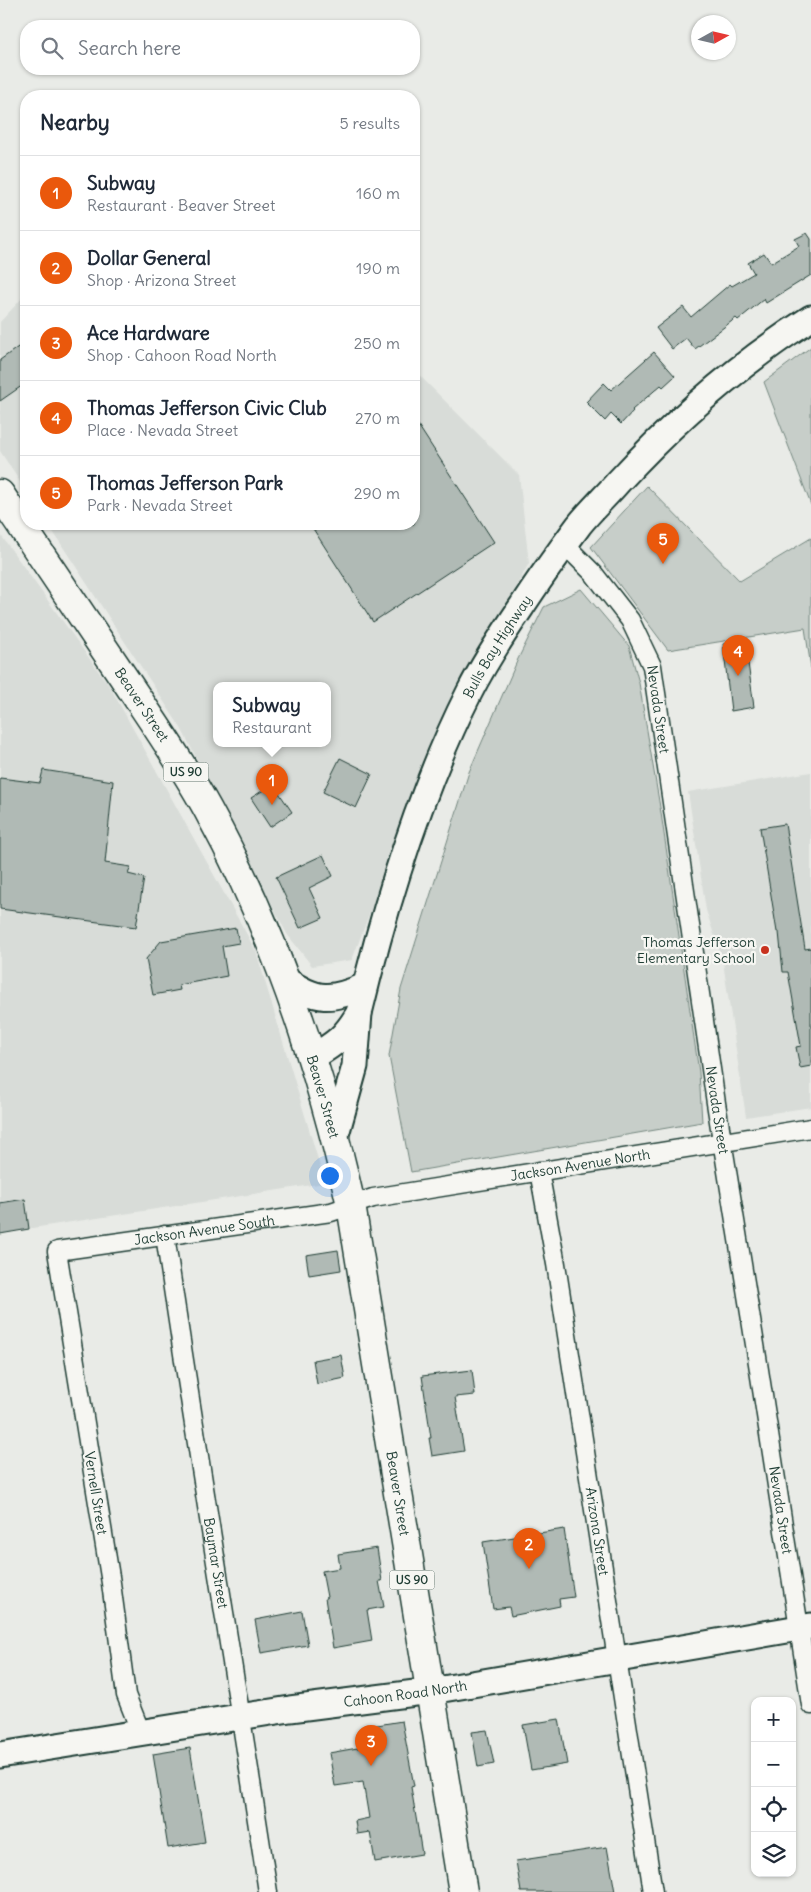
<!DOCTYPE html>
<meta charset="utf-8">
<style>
:root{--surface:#fff;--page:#f6f6f7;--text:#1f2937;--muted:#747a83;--line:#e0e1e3;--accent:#ea580c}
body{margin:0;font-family:Delius,sans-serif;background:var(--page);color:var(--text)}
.controls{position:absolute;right:15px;bottom:15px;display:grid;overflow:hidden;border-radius:10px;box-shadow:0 1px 4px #0004}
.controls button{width:45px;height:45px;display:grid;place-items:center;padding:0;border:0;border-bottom:1px solid var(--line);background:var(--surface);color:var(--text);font:25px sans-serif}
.compass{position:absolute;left:691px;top:15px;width:45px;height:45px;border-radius:50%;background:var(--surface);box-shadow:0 1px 4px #0004;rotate:82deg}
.you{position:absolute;left:329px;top:1175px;width:18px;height:18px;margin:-12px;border:4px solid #fff;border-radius:50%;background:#1a73e8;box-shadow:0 0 0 8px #1a73e833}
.badge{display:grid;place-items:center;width:32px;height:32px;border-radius:50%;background:var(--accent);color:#fff;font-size:16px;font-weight:700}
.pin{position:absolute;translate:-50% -41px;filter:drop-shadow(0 1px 2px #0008)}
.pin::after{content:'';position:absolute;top:26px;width:18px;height:15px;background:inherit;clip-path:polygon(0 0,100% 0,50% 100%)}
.popup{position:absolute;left:213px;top:682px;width:118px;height:65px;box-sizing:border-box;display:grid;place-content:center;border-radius:10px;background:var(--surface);filter:drop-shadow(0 1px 4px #0005);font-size:16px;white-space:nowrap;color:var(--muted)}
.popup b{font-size:19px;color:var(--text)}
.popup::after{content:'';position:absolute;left:50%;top:100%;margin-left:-10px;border:10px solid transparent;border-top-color:var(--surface)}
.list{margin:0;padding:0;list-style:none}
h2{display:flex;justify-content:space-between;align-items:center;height:65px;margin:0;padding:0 20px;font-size:21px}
h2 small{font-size:16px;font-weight:400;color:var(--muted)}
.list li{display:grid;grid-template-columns:32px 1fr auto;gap:15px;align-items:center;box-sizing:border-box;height:75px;padding:0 20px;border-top:1px solid var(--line)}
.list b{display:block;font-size:19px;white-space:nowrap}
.list p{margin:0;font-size:16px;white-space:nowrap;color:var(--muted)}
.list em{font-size:16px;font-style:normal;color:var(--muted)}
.icon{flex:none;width:28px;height:28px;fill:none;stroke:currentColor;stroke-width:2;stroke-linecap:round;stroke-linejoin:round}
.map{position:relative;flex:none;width:811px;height:1892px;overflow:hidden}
.search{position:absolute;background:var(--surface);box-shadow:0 1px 4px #0004;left:20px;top:20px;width:400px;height:55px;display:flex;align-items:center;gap:12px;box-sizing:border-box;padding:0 18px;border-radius:20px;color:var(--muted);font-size:19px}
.panel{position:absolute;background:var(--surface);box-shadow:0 1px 4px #0004;left:20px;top:90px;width:400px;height:440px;border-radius:20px}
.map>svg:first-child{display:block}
.built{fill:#d8dcd8;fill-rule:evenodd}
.green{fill:#c7cec9;stroke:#73867e}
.building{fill:#b0bab5;stroke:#1f3d34}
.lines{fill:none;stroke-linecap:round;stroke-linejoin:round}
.street-casing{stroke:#1f3d34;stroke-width:21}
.secondary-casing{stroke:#1f3d34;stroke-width:29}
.primary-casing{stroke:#1f3d34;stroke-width:31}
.street{stroke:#f6f6f2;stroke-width:18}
.secondary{stroke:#f6f6f2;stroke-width:25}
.primary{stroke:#f6f6f2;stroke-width:28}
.poi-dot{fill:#c8321e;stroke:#f6f6f2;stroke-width:2}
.labels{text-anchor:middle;stroke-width:4.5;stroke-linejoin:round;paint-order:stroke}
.shield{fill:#f6f6f2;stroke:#60746d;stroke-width:1}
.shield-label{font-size:12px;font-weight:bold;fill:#1f3d34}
.street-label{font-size:14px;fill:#1f3d34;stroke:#f6f6f2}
.poi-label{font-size:14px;fill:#1f3d34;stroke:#f6f6f2;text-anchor:end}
</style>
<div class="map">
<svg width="811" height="1892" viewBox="0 0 811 1892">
<rect width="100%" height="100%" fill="#e9ebe7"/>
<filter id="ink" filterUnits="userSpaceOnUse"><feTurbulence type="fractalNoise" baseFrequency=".02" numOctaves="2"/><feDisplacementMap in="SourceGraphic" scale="10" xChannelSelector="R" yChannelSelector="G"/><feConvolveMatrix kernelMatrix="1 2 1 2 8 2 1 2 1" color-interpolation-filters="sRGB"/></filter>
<g filter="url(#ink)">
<path class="built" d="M26,294V491L0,451V322Z
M414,370L519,475L529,563L436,737L352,960L312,966L287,934L181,728L48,524H414ZM217,686H327V744H217Z
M0,534L110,687L256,951L325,1183L0,1233Z
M811,772V1107L746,1117L723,962L706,910L688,792Z"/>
<path class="green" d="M811,347V505L764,382Z
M647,486L740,581L811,538V668L805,628L668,650L591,547Z
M581,589L629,646L639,683L661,813L699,1072L702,1122L411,1172L389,1056L401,989L469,772L518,659L544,607Z"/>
<path class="building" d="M807,233L811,239V275L766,303L764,299L738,320L736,318L695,349L686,338L672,349L656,328L683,307L691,317L730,284L732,286L754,273L748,263L764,253L771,263L799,246L795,239Z
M21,345L26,353V383L0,401V360Z
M654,352L675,376L663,387L661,385L632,410L633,411L621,424L611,414L605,421L586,402L604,383L611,390Z
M414,419L494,542L373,622L310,524H414Z
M745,641L754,707L731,711L723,644Z
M340,758L372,774L356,808L323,792Z
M43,770L113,781L105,863L131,867L128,874L144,878L136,927L0,909V778L40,783Z
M273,784L292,812L270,827L251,798Z
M785,824L805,949L811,948V1066L800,1068L796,1047L801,1046L788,972H783L779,932H777L760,828Z
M323,855L333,876L309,888L323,918L300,928L276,877Z
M236,928L239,943L222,946L227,976L179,985L180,990L153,995L146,959L161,941Z
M25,1199L29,1229L0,1234V1203Z
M338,1250L341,1270L309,1275L306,1255Z
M341,1355L345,1378L317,1384L313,1360Z
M472,1370L475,1395L455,1397L464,1451L432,1456L429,1438H431L422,1376Z
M564,1529L574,1597L559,1599L560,1606L511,1616L509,1607L493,1609L483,1542Z
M377,1548L382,1581H379L384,1607L367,1610L372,1641L333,1648L325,1598L327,1597L322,1571L340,1568L338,1554Z
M302,1611L308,1645L261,1653L255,1620Z
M559,1719L567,1764L531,1770L523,1725Z
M402,1721L414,1786L411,1787L422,1854L375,1862L370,1832L357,1834L355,1821L369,1818L363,1782L335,1786L329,1753L369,1746L365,1727Z
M487,1730L494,1764L478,1767L472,1732Z
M190,1748L205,1842L168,1848L153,1754Z
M607,1847L615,1892H521L516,1861Z"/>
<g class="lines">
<defs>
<g id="street">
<path id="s1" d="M568,541L572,552L594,574L630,620L652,666L716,1103L757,1357L811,1705"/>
<path id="s2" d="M539,1171L556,1264L653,1892"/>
<path id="s3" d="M165,1235C197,1454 235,1673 268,1892"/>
<path id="s4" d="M141,1733L126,1695L111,1583L57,1251L331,1212L373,1198L811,1128"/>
</g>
<g id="secondary">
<path d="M286,980C317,1001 331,1001 365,986"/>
<path id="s5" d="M313,1057C336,1043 345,1037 359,1013C385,905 419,792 469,693C484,663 503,634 522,606C540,578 559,552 579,525C591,510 606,496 619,481C676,419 740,363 811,318"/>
<path d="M335,1138L355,1066L359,1013"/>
<path id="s6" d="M0,1755L290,1709L431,1691L811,1626"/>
</g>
<g id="primary">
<path id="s7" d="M0,494C43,558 86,621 128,684C156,726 184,766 208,810C276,934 320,1067 351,1205L463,1892"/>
</g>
</defs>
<use href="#street" class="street-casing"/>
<use href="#secondary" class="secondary-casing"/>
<use href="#primary" class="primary-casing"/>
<use href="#street" class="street"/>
<use href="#secondary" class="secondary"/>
<use href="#primary" class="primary"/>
</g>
</g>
<circle class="poi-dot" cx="765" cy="950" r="5"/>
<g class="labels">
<g class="shield">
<rect x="163.5" y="762.5" width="45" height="19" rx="4"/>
<rect x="389.5" y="1570.5" width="45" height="19" rx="4"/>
</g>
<g class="shield-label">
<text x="186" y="776">US 90</text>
<text x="412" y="1584">US 90</text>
</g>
<g class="street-label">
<text dy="5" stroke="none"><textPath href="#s5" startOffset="458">Bulls Bay Highway</textPath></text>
<text dy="5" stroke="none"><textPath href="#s7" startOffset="254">Beaver Street</textPath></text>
<text dy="5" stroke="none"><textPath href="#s1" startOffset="196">Nevada Street</textPath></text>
<text dy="5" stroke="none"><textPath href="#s7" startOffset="688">Beaver Street</textPath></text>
<text dy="5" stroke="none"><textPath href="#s1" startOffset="601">Nevada Street</textPath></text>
<text dy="5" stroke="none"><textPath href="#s4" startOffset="1021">Jackson Avenue North</textPath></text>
<text dy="5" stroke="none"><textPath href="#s4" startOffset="639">Jackson Avenue South</textPath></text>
<text transform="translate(96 1493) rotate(81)" y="5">Vernell Street</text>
<text dy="5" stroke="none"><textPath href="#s7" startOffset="1092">Beaver Street</textPath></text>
<text dy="5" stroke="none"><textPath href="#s1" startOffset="1006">Nevada Street</textPath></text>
<text dy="5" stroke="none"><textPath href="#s2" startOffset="365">Arizona Street</textPath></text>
<text dy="5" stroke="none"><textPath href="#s3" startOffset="332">Baymar Street</textPath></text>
<text dy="5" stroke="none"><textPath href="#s6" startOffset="410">Cahoon Road North</textPath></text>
</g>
<g class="poi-label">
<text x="755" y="947">Thomas Jefferson<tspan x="755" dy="16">Elementary School</tspan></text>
</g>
</g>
</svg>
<div class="controls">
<button>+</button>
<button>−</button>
<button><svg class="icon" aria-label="locate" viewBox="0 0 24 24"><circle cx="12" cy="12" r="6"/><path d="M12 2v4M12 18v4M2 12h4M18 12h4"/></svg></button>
<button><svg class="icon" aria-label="layers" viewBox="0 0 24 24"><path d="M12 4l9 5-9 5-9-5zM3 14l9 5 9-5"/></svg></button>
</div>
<svg class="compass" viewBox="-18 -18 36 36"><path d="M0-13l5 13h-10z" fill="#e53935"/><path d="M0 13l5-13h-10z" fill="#747a83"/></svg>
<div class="you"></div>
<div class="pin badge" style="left:272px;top:805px">1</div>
<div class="popup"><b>Subway</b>Restaurant</div>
<div class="pin badge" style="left:529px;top:1569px">2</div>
<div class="pin badge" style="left:371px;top:1766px">3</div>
<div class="pin badge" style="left:738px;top:676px">4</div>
<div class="pin badge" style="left:663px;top:564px">5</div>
<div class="search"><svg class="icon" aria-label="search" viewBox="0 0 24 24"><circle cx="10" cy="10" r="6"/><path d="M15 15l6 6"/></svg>Search here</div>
<section class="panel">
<h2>Nearby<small>5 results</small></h2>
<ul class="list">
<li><span class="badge">1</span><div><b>Subway</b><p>Restaurant · Beaver Street</p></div><em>160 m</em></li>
<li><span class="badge">2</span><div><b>Dollar General</b><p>Shop · Arizona Street</p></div><em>190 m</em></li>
<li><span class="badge">3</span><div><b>Ace Hardware</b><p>Shop · Cahoon Road North</p></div><em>250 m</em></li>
<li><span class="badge">4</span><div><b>Thomas Jefferson Civic Club</b><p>Place · Nevada Street</p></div><em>270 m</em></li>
<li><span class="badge">5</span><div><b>Thomas Jefferson Park</b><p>Park · Nevada Street</p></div><em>290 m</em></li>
</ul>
</section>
</div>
